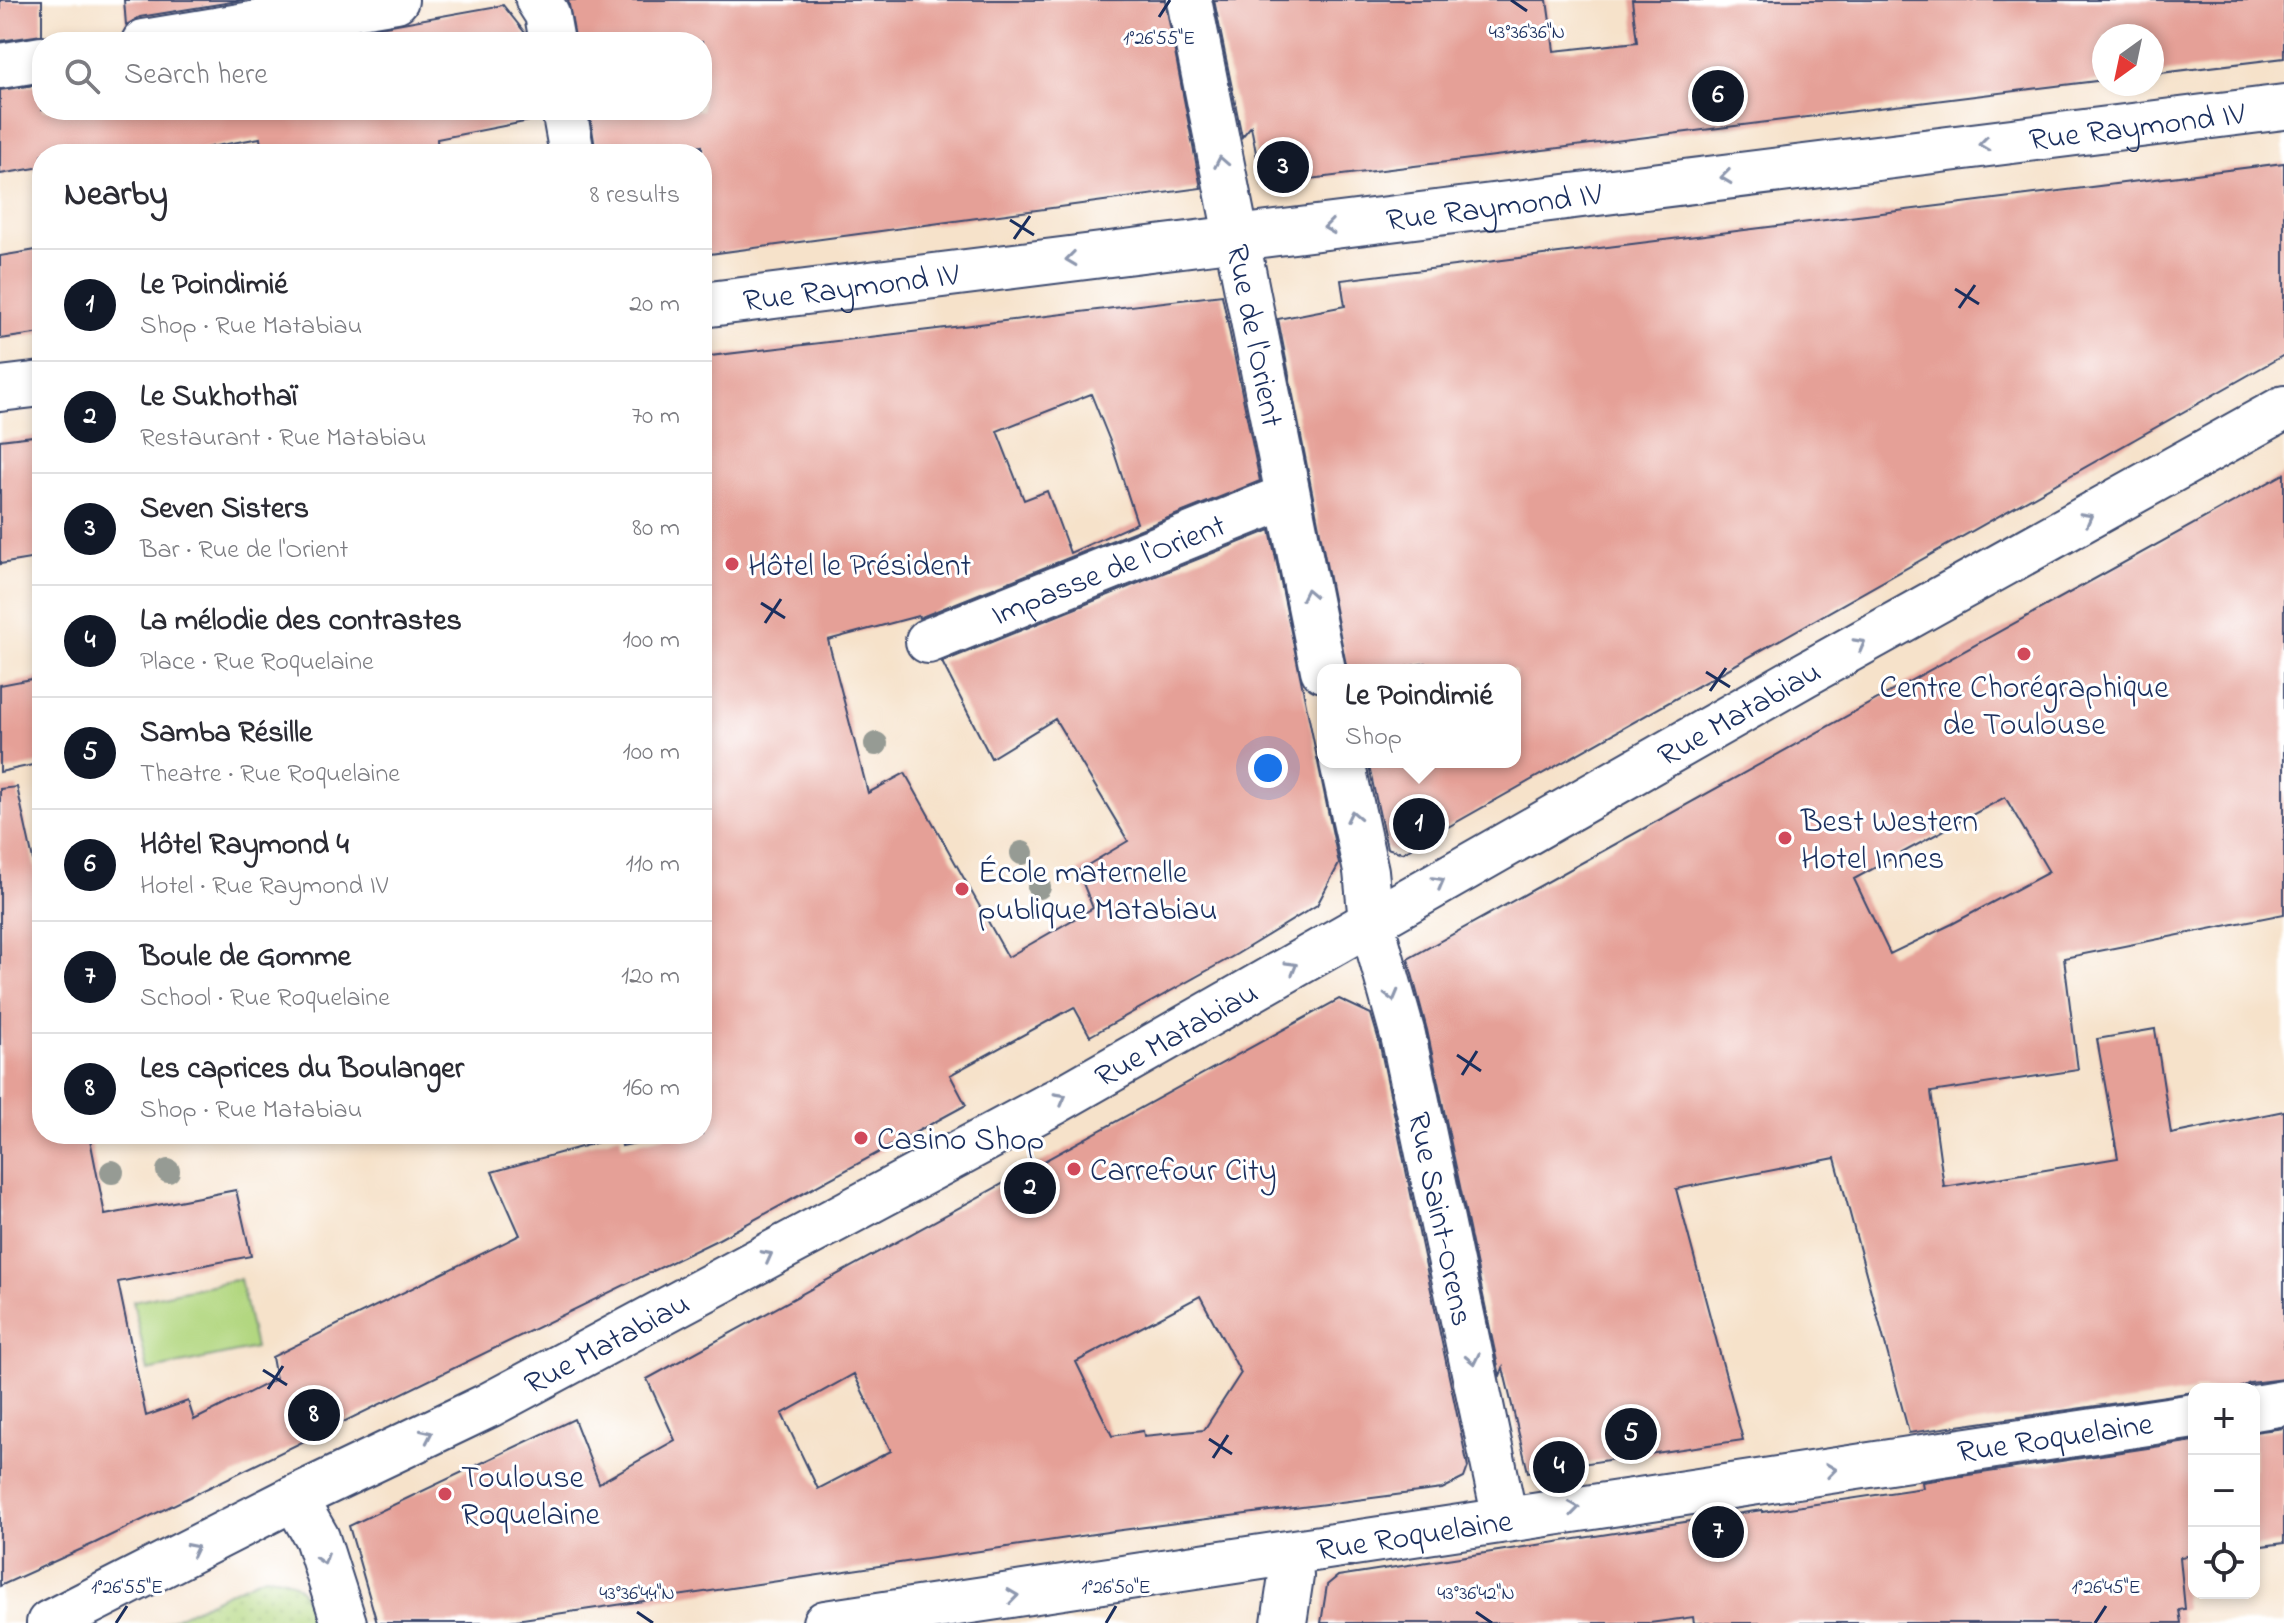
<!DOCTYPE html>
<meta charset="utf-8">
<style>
:root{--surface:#fff;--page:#f2f2f3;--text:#2b2b33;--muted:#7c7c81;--line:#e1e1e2;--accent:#111827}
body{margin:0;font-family:"Indie Flower",sans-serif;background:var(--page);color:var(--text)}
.controls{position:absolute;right:24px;bottom:24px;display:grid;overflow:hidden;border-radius:16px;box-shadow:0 4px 12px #0003}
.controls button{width:72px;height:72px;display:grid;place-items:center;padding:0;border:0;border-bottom:2px solid var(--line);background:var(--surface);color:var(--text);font:40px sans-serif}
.compass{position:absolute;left:2092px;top:24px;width:72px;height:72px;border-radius:50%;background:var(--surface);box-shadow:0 4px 12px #0003;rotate:213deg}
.you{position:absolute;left:1268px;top:768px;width:28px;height:28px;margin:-20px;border:6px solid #fff;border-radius:50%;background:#1a73e8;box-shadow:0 0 0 12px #1a73e833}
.badge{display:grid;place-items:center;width:52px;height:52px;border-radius:50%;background:var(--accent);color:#fff;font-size:26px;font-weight:700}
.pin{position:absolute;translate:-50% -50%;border:4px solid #fff;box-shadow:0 2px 8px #0006}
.popup{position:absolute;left:1317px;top:664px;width:204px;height:104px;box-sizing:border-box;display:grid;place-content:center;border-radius:16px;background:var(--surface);filter:drop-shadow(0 2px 6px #0005);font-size:26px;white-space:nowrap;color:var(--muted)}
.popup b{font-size:30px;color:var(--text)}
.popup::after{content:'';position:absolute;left:50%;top:100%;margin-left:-16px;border:16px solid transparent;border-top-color:var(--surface)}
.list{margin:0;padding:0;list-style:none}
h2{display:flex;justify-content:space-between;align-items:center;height:104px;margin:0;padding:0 32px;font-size:34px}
h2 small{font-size:26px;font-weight:400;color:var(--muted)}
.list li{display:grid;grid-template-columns:52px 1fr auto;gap:24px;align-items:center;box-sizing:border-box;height:112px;padding:0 32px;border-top:2px solid var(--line)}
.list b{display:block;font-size:30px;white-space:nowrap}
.list p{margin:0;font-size:26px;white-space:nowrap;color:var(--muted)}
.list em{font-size:26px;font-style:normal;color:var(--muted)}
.icon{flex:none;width:44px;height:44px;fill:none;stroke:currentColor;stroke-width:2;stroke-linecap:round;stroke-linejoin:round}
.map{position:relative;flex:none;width:2284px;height:1623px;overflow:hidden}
.search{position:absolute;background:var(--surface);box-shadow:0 4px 12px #0003;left:32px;top:32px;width:680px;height:88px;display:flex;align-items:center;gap:20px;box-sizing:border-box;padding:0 28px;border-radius:32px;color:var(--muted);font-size:30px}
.panel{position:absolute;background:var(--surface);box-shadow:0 4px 12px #0003;left:32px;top:144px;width:680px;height:1000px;border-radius:32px}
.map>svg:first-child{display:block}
.park{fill:url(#park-dots);stroke:#66836f;stroke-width:2}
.garden{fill:#b2d780;stroke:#66836f;stroke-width:2}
.building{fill:#e5a097;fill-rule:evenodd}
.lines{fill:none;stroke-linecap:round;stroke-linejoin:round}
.minor-casing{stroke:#3c4a6e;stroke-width:48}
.major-casing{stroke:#3c4a6e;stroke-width:48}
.minor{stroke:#fff;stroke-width:44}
.major{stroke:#fff;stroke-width:44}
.tree{fill:#969b94}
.oneway{stroke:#8d97ae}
.ticks{fill:none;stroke:#1b2f5e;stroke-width:3}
.poi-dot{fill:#d1495b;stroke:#fff;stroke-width:3}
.labels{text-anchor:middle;stroke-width:6;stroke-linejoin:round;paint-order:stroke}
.street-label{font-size:32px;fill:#1b2f5e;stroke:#fff}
.poi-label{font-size:32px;fill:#1b2f5e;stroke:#fff;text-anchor:start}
.ticks-label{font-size:20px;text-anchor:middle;fill:#1b2f5e;stroke:#fff;stroke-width:6;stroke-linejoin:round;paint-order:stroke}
</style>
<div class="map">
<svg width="2284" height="1623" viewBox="0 0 2284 1623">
<defs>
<pattern id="park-dots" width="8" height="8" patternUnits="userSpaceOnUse" patternTransform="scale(2)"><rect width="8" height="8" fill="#b2d780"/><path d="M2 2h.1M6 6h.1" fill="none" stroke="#98b971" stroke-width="1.8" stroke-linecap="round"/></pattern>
</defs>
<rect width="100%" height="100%" fill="#fff"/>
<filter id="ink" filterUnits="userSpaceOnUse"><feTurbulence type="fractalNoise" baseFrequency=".0125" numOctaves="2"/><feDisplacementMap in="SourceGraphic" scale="16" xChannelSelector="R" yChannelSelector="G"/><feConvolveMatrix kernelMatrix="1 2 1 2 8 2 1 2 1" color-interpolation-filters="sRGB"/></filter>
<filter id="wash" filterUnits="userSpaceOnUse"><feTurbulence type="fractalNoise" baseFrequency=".006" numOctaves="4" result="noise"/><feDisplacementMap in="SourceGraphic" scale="32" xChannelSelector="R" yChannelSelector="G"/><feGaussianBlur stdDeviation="1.8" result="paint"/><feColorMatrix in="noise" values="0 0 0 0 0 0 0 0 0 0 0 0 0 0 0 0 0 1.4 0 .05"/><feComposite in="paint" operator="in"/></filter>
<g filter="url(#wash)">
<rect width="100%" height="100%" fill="#f6e2ca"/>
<path class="park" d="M264,1576C301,1577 303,1591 313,1623H164Z"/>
<path class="garden" d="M240,1279L255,1348L148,1371L133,1301Z"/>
<g id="blocks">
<path class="building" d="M0,0H42V35L0,41Z
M124,0H244L140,17L126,25Z
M568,0H1165L1201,188L702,255V146L652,154H596L589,110H702V42H576Z
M1214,0H1547L1554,51L1637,42L1632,0H2284V58L2152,74V36H2104V80L1262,185L1251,126L1242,137Z
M503,5L525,33L527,42H296Z
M42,84V110H540V119L437,139L438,154H262L260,138L205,148L187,154H42V167L0,174V90Z
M2284,163V355L1402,853L1387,848L1368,762H1515V670H1430L1426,663L1391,670H1347L1278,319L1345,306L1341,280Z
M42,249V333L0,339V256Z
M1222,295L1260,481L919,618L918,616L828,640L868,793L905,773L1008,957L1093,908L1078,871L1128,841L1055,719L991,758L942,662L1270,530L1339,864L1317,905L1237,954L1090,1036L1074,1007L950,1075L966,1105L719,1239L95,1543L0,1586V789L17,787L42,901V1134H89L105,1215L236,1190L251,1256L118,1282L146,1416L188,1401L194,1420L276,1379L272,1357L520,1235L492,1172L620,1136L622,1146L677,1134H702V357ZM1091,394L1112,446L1137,523L1070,553L1047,491L1024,500L997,431Z
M42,435V557L0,564V440Z
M2284,474V914L2064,958L2078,1070L1931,1092L1944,1187L2118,1158L2097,1039L2155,1029L2171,1134L2284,1111V1379L2250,1383L2238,1389H2194V1392L1909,1433L1835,1158L1676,1189L1743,1440L1528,1472L1503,1368L1500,1376L1427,1030L1408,959ZM2005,797L2049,872L1952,924L1890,954L1854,879Z
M42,677V763L0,772V685Z
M1339,999L1371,1014L1379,1041L1468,1467L1464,1478L1442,1489L1114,1531L496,1623H377L349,1526L574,1419L599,1483L675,1440L647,1379ZM1200,1296L1241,1373L1204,1430L1144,1436L1143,1431L1112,1436L1076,1362ZM854,1374L891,1451L818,1489L782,1414Z
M2284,1428V1543L2254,1547V1432Z
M2194,1441V1555L2180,1557L2185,1609L2179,1610L2181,1623H1694L1693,1617L1650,1623H1321L1327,1585L1338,1576L1762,1510V1512L1923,1488L1922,1482Z"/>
</g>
</g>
<g filter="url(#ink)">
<use href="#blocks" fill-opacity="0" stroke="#3c4a6e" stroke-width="2"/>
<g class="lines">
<defs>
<g id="minor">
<path d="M538,0L547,14L552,42"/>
<path id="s1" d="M1189,0L1323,670"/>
<path d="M144,42L396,0"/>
<path d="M0,66L42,59"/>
<path d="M564,110L572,154"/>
<path id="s2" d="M702,305L2284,107"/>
<path d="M0,389L42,384"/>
<path id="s3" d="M928,641L1271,503L1288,498"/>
<path id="s4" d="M1342,762L1366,871L1371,921L1403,1035L1505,1519"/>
<path d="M2254,1408L2284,1403"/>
<path d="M294,1498L317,1538L344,1623"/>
<path id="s5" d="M825,1623C1282,1556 1737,1483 2194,1416"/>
<path d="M1284,1623L1291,1576L1289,1555"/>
</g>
<g id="major">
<path id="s6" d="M49,1623L294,1498L489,1405L1055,1102L1804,675L2284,408"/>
</g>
</defs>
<use href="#minor" class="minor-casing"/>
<use href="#major" class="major-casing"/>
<use href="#minor" class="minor"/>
<use href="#major" class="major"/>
</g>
<g class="tree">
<circle cx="876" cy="744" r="12"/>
<circle cx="1022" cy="853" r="12"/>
<circle cx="1039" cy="887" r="12"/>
<circle cx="168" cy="1171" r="12"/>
<circle cx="112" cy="1172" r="12"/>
</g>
<defs><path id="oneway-chevron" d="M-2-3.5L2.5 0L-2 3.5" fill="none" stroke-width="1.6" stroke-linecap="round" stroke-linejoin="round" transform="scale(2)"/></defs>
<g class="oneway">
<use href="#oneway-chevron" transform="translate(1984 144) rotate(173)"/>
<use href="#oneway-chevron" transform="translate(1221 162) rotate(-101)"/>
<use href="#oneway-chevron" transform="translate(1726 177) rotate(173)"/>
<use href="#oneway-chevron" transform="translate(1329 227) rotate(173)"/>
<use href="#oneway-chevron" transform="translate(1071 259) rotate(173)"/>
<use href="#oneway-chevron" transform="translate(2087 518) rotate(-29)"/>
<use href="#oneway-chevron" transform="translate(1308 594) rotate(-102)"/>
<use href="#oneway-chevron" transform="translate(1860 644) rotate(-29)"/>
<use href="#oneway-chevron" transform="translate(1353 816) rotate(-102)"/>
<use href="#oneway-chevron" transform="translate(1439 882) rotate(-29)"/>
<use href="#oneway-chevron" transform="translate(1292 967) rotate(-30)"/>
<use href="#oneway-chevron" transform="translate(1392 996) rotate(75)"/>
<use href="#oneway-chevron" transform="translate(1061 1098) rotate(-29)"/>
<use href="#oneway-chevron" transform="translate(767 1256) rotate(-28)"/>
<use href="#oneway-chevron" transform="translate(1473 1359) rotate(78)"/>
<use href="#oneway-chevron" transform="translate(427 1435) rotate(-25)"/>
<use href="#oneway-chevron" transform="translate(1831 1470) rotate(-8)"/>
<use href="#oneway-chevron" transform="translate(1574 1508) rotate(-8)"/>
<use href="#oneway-chevron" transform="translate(193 1549) rotate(-27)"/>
<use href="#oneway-chevron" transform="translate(323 1559) rotate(72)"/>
<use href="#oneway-chevron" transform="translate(1013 1596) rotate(-8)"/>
</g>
</g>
<path class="ticks" d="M1511,0L1527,11M1159,17L1170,0M1010,220L1034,235M1014,239L1030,216M1955,289L1979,304M1959,308L1975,285M761,603L785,618M765,623L781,599M1706,672L1730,687M1710,691L1726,668M1457,1055L1481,1071M1462,1075L1477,1051M263,1370L287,1385M268,1389L283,1366M1209,1439L1232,1454M1213,1458L1228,1435M637,1612L653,1623M1476,1612L1492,1623M116,1623L127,1606M1106,1623L1116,1606M2095,1623L2106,1606"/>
<g class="poi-dot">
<circle cx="732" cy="564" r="8"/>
<circle cx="2024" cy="654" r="8"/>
<circle cx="1785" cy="838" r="8"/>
<circle cx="962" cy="889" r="8"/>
<circle cx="861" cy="1138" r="8"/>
<circle cx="1074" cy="1169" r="8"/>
<circle cx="445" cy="1494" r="8"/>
</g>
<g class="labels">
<g class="street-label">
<text dy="11" stroke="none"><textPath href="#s2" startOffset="1446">Rue Raymond IV</textPath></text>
<text dy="11" stroke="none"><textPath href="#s2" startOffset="798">Rue Raymond IV</textPath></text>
<text dy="11" stroke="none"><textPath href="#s2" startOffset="150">Rue Raymond IV</textPath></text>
<text dy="11" stroke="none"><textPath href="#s1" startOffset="342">Rue de l'Orient</textPath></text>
<text dy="11" stroke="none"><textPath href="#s3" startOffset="194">Impasse de l'Orient</textPath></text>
<text dy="11" stroke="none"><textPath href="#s6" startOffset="1920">Rue Matabiau</textPath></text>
<text dy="11" stroke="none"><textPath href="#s6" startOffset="1272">Rue Matabiau</textPath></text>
<text dy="11" stroke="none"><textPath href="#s4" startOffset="468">Rue Saint-Orens</textPath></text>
<text dy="11" stroke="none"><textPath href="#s6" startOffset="624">Rue Matabiau</textPath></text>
<text dy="11" stroke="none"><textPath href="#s5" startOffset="1244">Rue Roquelaine</textPath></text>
<text dy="11" stroke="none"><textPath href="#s5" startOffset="596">Rue Roquelaine</textPath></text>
</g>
<g class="poi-label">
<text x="748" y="575">Hôtel le Président</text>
<text x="2024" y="697" text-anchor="middle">Centre Chorégraphique<tspan x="2024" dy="37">de Toulouse</tspan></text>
<text x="1801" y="831">Best Western<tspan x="1801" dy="37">Hotel Innes</tspan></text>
<text x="978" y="882">École maternelle<tspan x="978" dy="37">publique Matabiau</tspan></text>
<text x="877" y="1149">Casino Shop</text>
<text x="1090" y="1180">Carrefour City</text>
<text x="461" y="1487">Toulouse<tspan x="461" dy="37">Roquelaine</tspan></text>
</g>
</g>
<g class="ticks-label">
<text x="1527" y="38">43°36'36"N</text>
<text x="1159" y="44">1°26'55"E</text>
<text x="127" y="1593">1°26'55"E</text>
<text x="1116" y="1593">1°26'50"E</text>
<text x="2106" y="1593">1°26'45"E</text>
<text x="637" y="1599">43°36'44"N</text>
<text x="1476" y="1599">43°36'42"N</text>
</g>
</svg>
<div class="controls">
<button>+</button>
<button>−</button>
<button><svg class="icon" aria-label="locate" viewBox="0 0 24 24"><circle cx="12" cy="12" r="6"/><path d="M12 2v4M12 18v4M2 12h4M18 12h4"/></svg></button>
</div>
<svg class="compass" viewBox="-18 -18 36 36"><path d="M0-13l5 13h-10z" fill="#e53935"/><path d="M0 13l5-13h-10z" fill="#7c7c81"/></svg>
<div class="you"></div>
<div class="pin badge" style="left:1419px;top:824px">1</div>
<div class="popup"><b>Le Poindimié</b>Shop</div>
<div class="pin badge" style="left:1030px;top:1188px">2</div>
<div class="pin badge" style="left:1283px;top:167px">3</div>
<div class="pin badge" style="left:1559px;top:1467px">4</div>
<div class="pin badge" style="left:1631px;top:1434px">5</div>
<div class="pin badge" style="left:1718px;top:96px">6</div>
<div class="pin badge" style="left:1718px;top:1532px">7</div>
<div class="pin badge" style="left:314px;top:1415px">8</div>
<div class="search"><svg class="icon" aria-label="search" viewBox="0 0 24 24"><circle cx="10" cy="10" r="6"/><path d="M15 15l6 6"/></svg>Search here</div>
<section class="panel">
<h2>Nearby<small>8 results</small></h2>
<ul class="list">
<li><span class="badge">1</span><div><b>Le Poindimié</b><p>Shop · Rue Matabiau</p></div><em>20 m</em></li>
<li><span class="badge">2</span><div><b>Le Sukhothaï</b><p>Restaurant · Rue Matabiau</p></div><em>70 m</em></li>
<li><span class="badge">3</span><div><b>Seven Sisters</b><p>Bar · Rue de l'Orient</p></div><em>80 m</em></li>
<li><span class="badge">4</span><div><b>La mélodie des contrastes</b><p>Place · Rue Roquelaine</p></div><em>100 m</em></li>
<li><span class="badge">5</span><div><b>Samba Résille</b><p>Theatre · Rue Roquelaine</p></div><em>100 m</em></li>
<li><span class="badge">6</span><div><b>Hôtel Raymond 4</b><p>Hotel · Rue Raymond IV</p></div><em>110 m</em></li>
<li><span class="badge">7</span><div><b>Boule de Gomme</b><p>School · Rue Roquelaine</p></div><em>120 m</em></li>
<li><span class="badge">8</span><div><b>Les caprices du Boulanger</b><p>Shop · Rue Matabiau</p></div><em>160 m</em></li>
</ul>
</section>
</div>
